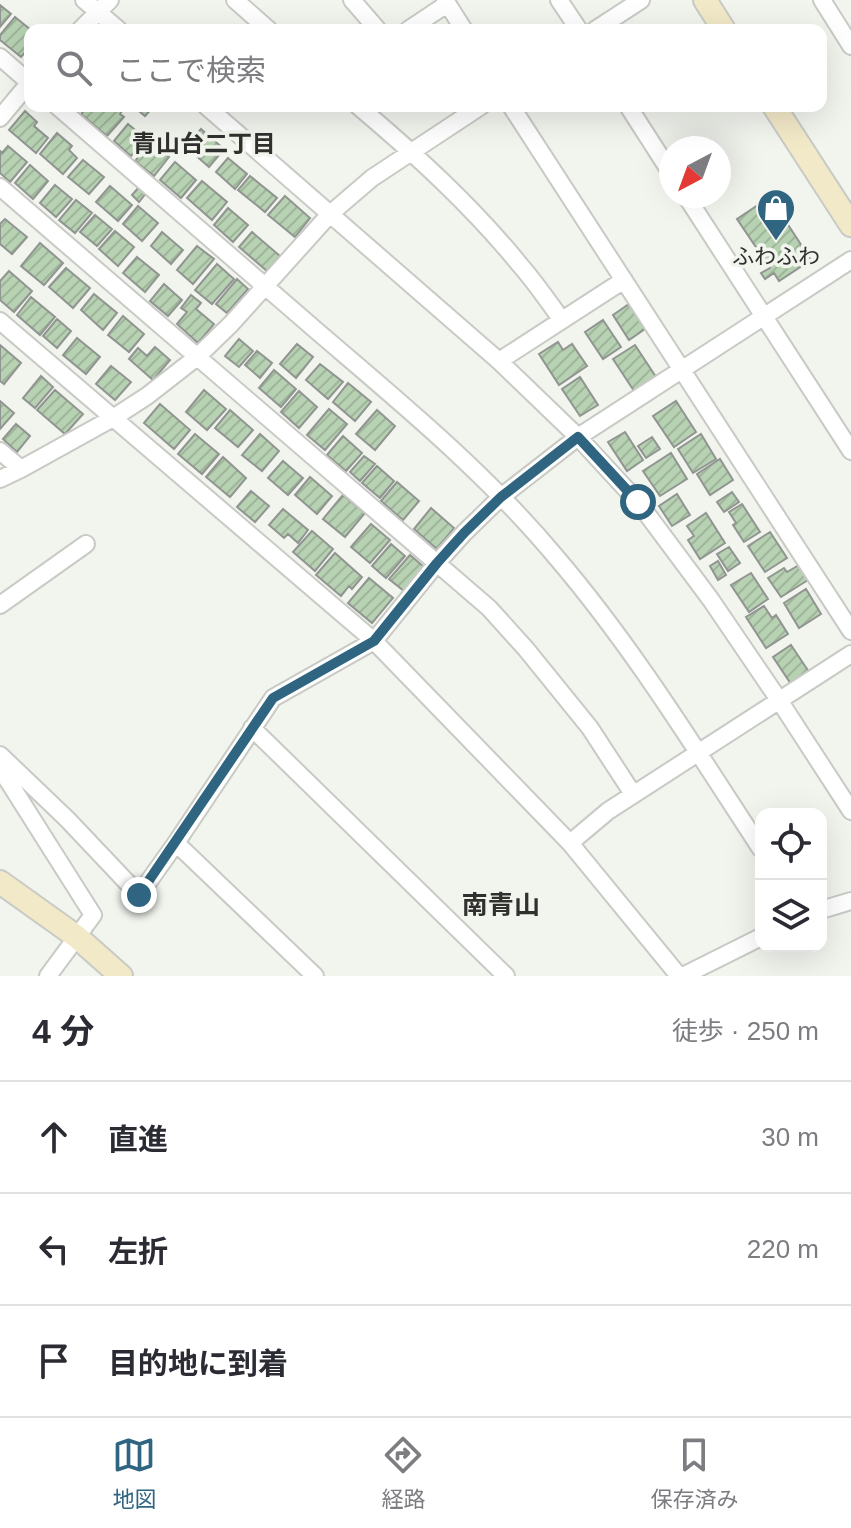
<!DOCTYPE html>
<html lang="ja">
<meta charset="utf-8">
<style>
:root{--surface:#fff;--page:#f7f7f7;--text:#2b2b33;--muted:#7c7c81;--line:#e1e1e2;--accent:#2f6580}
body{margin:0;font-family:Arial,"Noto Sans JP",sans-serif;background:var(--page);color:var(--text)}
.controls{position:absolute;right:24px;bottom:24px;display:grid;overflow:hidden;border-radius:16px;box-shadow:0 8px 32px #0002}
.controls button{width:72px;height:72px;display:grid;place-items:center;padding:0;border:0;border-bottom:2px solid var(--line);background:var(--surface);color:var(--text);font:40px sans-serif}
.compass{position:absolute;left:659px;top:136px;width:72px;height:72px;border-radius:50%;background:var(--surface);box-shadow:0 8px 32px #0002;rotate:221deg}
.stop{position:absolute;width:24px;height:24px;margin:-18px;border:6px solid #2f6580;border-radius:50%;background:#fff}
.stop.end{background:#2f6580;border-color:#fff;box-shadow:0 2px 8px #0008}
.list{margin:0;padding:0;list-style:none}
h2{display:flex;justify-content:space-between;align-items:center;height:104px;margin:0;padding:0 32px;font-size:34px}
h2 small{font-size:26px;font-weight:400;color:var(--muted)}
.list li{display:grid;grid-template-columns:52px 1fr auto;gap:24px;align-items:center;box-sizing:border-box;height:112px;padding:0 32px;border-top:2px solid var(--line)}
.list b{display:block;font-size:30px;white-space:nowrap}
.list em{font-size:26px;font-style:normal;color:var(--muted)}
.icon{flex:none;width:44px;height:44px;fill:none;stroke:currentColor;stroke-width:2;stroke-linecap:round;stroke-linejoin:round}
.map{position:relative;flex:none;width:851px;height:976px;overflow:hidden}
.search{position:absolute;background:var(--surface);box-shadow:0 8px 32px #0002;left:24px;right:24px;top:24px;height:88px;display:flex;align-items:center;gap:20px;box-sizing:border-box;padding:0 28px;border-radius:16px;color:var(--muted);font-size:30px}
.sheet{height:440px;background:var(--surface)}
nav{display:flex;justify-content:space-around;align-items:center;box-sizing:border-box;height:112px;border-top:2px solid var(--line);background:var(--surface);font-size:22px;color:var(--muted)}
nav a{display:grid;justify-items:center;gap:4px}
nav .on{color:var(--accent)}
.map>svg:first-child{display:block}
.building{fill:url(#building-hatch);stroke:#919591;stroke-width:2}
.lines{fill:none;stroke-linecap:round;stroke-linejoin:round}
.street-casing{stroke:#c8cac5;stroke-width:20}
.secondary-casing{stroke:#c8cac5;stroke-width:26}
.street{stroke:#fff;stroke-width:16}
.secondary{stroke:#f2e9c8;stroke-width:22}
.route{stroke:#2f6580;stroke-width:10}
.labels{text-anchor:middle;stroke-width:7;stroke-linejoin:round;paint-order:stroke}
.poi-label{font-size:22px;fill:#30302e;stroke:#f2f4ee}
.neighbourhood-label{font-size:24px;font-weight:bold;fill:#30302e;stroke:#f2f4ee}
.quarter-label{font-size:26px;font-weight:bold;fill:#30302e;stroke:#f2f4ee}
</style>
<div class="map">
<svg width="851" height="976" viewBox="0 0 851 976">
<defs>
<pattern id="building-hatch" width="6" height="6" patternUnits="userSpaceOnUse" patternTransform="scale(2)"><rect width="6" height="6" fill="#b7d2b2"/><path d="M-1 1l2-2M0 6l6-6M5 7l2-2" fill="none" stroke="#9eb599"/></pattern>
</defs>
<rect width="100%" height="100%" fill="#f2f4ee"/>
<path class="building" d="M0,5L11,14L0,27Z
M15,17L31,30H30V47L21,57L0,40V35Z
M88,106H116L122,111L120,114L124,117L107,136L81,114Z
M133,106H154L145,116Z
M25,111L37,122L34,126L48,138L36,153L9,130Z
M128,124L146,139L131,156L114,141Z
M201,129L224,149L209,167L186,147Z
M57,133L72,146L69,150L77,158L63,174L40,154Z
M151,142L169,157L154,176L135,161Z
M8,146L27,162L10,182L0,173V151L2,153Z
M228,158L247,174L235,189L216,172Z
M83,160L104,177L89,194L68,177Z
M175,162L196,180L181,198L160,180Z
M30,165L48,181L33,199L15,183Z
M250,176L277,198L265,212L238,190Z
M202,181L227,202L212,220L187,198Z
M55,185L72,199L56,217L40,203Z
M110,186L132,205L118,221L96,202Z
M140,186L147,192L139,202L132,195Z
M285,196L310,218L295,237L268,215Z
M770,197L811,260L779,281L774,273L765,279L761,273L770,268L737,219Z
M76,200L92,213L75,233L59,220Z
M138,206L158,223L142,241L123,224Z
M228,208L248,225L233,242L214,225Z
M95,215L112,229L97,246L80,232Z
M5,219L27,237L12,254L0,244V224Z
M115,231L134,247L118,266L99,249Z
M162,232L183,250L171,264L151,246Z
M252,232L280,256L267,271L239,247Z
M40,243L63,263L44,285L21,266Z
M197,246L214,259L193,284L177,270Z
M137,257L159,275L145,292L123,273Z
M217,264L234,279L212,304L195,290Z
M66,268L90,288L73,308L49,287Z
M9,271L32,291L14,312L0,300V281Z
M237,279L248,289L227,313L216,304Z
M164,284L182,300L168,316L150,301Z
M94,294L117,313L103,330L81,310Z
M191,295L201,303L196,309L214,324L198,343L177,324L187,312L181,308Z
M31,297L55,317L40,335L17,315Z
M629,304L645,329L629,340L613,315Z
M123,316L144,334L129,352L108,335Z
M57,319L71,331L57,348L43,336Z
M603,320L621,347L603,359L585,332Z
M77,338L100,357L86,374L63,355Z
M239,339L253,351L239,367L225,356Z
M558,342L563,350L572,344L587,366L559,385L539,354Z
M297,344L313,357L296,378L280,364Z
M0,345L21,363L4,384L0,381Z
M635,345L656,377L634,391L613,359Z
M155,347L170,360L153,380L129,359L138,348L147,356Z
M257,351L272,363L260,378L245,365Z
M320,364L343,382L328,399L306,380Z
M111,366L131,382L115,400L96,384Z
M274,370L296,389L281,407L259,388Z
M41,376L53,387L35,408L23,398Z
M580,377L598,405L580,416L562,389Z
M348,383L371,402L355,421L333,402Z
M55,390L83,414L65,434L37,410Z
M204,390L226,409L207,430L186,412Z
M299,391L317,407L299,428L281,412Z
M0,401L14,413L0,429Z
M676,401L696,432L674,447L653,416Z
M160,404L190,430L174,449L144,423Z
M329,409L347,424L325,450L307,435Z
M230,410L253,430L238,447L215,428Z
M377,410L395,426L375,450L356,434Z
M16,424L30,436L17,452L3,439Z
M625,432L643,460L627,471L608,442Z
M195,434L219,454L202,474L178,454Z
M260,434L279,451L262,471L242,455Z
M701,434L716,459L693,473L678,449Z
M343,436L362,453L346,471L327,455Z
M652,437L660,449L646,458L638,446Z
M671,453L687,479L660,496L643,471Z
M364,456L375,464L360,481L350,472Z
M223,457L246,478L230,497L206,477Z
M720,459L733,480L710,495L697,474Z
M283,461L303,478L288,495L268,478Z
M377,466L394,481L380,498L362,483Z
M310,477L332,496L317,514L295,495Z
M397,482L419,501L403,520L381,501Z
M251,491L269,506L255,522L237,507Z
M732,492L739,502L724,512L717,502Z
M677,494L690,515L672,526L659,506Z
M343,495L365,513L345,537L323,519Z
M742,504L760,532L744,542L733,525L736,523L729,512Z
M431,508L454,528L437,549L414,529Z
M283,509L308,530L298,543L288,534L284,538L269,525Z
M706,513L725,543L700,559L688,540L694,536L687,526Z
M371,524L390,540L370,563L351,547Z
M312,531L333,549L315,571L293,552Z
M770,532L787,558L765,572L748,546Z
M391,544L405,556L386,578L372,566Z
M729,547L740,563L728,571L717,554Z
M335,553L362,577L352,589L349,586L341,596L316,575Z
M410,555L424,567L404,591L389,579Z
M718,561L726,575L718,580L710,566Z
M799,565L808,580L781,597L768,578L784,568L787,572Z
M751,573L768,599L749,612L731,585Z
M369,578L393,598L372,623L348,603Z
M806,589L821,614L799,628L784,603Z
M764,606L772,618L776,615L788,634L766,648L746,617Z
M791,645L811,675L793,687L773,657Z"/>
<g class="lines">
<defs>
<path id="street" d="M84,0L119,30
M235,0L269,30
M352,0L378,30
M445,0L464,30
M559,0L579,30
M822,0L851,46
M80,30L110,0
M408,30L447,4
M595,30L641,0
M0,57L30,83
M57,106C144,181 231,257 318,332C401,403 486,473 556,557C633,647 696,750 761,849
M206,106L499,361L578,437L638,502L711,600L779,700L851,811
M358,106C416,155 472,206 520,265C535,282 548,301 561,319
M511,106L851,631
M628,106L671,173
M0,118L30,82
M0,187L489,608L526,649L590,728L633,794
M686,196L851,451
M0,321L374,641L570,843L679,976
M499,361L624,280
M0,451L21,469
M0,479L21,469L113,418L147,396L197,357L231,324L330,214L372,178L481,106
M0,605L86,544
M252,728L506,976
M0,755L67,819L139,895L176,843L315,976
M0,768L93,915L48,976
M176,843L273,698L374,641L437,563L464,533L501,497L578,437L851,260
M570,843L608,811L851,654
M821,910L851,901
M683,976L761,937"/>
<path id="secondary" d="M705,0L724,30
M774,106L851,225
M0,882L77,937L121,976"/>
</defs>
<use href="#street" class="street-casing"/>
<use href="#secondary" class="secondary-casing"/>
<use href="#street" class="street"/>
<use href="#secondary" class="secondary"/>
</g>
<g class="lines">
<path class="route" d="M139,895L273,698L374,641L437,563L464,533L501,497L578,437L638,502"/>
</g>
<defs>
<symbol id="shop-pin" viewBox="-11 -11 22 30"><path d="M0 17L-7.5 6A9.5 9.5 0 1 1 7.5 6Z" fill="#2f6580" stroke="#f2f4ee"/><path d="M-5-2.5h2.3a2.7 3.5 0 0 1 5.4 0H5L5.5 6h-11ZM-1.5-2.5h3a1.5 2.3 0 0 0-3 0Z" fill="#fff"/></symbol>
</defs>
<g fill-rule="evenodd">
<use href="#shop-pin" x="754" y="186" width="44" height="60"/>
</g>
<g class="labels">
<g class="poi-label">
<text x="776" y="264">ふわふわ</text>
</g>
<g class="neighbourhood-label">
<text x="204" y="152">青山台二丁目</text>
</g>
<g class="quarter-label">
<text x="501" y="914">南青山</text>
</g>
</g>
</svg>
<div class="controls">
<button><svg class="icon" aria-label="locate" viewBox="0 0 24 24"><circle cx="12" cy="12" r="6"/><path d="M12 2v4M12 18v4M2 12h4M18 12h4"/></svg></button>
<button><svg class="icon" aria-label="layers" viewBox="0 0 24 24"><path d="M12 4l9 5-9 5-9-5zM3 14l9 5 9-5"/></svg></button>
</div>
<svg class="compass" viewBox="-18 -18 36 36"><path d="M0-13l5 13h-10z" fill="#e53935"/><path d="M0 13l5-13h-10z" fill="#7c7c81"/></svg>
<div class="stop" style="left:638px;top:502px"></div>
<div class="stop end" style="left:139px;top:895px"></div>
<div class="search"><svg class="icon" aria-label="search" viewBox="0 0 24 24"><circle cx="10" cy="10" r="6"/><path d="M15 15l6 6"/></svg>ここで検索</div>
</div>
<section class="sheet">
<h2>4 分<small>徒歩 · 250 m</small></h2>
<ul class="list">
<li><svg class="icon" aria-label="ahead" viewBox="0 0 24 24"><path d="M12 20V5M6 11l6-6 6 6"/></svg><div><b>直進</b></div><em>30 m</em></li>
<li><svg class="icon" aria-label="left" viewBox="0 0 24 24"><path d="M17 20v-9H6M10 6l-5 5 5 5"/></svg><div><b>左折</b></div><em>220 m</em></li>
<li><svg class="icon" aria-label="arrive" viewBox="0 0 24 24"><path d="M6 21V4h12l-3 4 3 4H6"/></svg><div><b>目的地に到着</b></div></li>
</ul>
</section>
<nav>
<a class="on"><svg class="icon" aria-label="map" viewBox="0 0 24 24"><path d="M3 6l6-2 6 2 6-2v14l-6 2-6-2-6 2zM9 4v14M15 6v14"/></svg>地図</a>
<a><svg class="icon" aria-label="directions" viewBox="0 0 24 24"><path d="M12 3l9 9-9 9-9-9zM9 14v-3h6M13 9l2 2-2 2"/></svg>経路</a>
<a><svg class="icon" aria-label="saved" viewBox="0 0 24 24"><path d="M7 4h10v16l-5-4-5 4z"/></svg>保存済み</a>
</nav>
